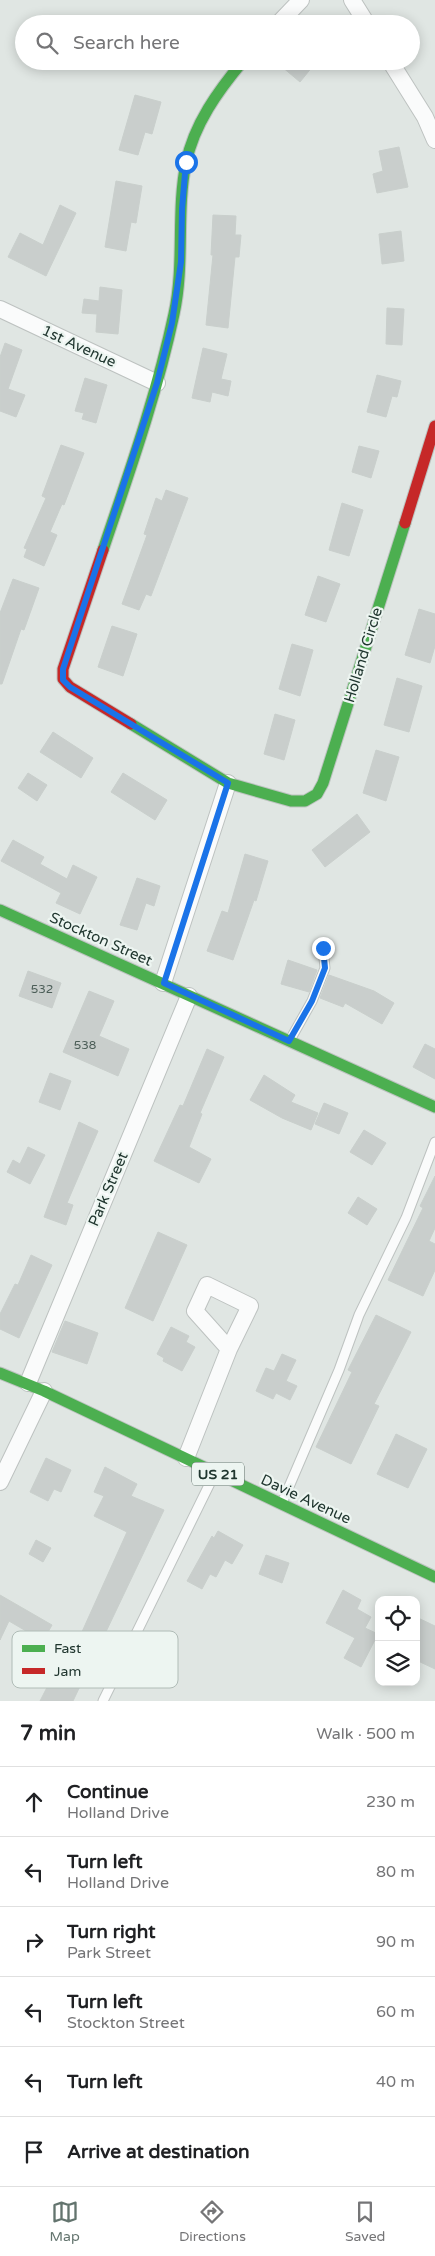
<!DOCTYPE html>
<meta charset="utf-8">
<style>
:root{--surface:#fff;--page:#f6f6f6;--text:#202124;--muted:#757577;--line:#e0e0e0;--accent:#63746e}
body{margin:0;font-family:"Varela Round",sans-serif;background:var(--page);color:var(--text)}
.controls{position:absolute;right:15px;bottom:15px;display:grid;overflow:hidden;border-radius:10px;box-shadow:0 2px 12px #0003}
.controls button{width:45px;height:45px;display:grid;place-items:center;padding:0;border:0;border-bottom:1px solid var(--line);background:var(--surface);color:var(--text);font:25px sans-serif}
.stop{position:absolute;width:15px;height:15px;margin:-11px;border:4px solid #1a73e8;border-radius:50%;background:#fff}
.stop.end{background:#1a73e8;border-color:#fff;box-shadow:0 1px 5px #0008}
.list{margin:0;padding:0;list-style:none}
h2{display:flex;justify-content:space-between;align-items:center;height:65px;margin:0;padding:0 20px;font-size:21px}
h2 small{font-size:16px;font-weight:400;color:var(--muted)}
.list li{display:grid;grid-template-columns:32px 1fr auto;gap:15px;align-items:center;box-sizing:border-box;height:70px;padding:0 20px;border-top:1px solid var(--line)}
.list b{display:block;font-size:19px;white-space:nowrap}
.list p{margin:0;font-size:16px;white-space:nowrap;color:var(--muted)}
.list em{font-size:16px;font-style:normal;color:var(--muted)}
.icon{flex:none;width:28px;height:28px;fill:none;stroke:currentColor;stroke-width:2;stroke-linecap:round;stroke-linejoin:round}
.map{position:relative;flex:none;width:435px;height:1701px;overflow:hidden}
.search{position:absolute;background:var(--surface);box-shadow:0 2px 12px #0003;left:15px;right:15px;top:15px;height:55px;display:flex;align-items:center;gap:12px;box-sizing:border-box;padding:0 18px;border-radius:28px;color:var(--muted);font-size:19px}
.sheet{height:485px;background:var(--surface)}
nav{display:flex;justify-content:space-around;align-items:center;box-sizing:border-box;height:70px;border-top:1px solid var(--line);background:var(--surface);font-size:14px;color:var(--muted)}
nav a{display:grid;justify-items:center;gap:2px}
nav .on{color:var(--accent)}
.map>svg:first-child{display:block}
.building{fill:#c9cecc;stroke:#c9cfcc}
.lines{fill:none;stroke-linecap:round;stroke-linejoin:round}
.lane-casing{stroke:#bdc2c0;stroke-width:11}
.street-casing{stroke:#bdc2c0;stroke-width:18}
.fast-casing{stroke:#bdc3c0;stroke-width:13}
.jam-casing{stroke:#bdc3c0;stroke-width:13}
.lane{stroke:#fafbfb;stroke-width:9}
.street{stroke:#fafbfb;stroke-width:16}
.fast{stroke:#4caf50;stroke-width:11}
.jam{stroke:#c62828;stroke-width:11}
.route{stroke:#1a73e8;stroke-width:6}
.labels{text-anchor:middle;stroke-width:4.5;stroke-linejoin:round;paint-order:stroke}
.number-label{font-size:12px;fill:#4b5d57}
.shield{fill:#edf5f1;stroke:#5e6f69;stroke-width:1}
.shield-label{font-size:14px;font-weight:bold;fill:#20362f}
.street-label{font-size:15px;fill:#20362f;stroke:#edf5f1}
.key{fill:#edf5f1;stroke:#b0bcb7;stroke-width:1}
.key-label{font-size:14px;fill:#20362f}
</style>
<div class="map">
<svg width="435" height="1701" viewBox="0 0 435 1701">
<rect width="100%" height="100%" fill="#e0e6e3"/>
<path class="building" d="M275,61H317L300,82Z
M135,95L161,102L152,134L145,132L138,155L119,150Z
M399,147L408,187L377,193L373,174L383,171L379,151Z
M116,181L142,186L136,223L131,222L126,251L105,247Z
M60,205L76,213L46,276L8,257L20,233L43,245Z
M213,215L236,216L235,235H241L239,257H235L228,328L206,325L213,255H211Z
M401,231L404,261L382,264L379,234Z
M100,287L122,290L118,334L96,332L97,314L82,313L84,299L99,301Z
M387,308L404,309L402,345L386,344Z
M5,343L22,350L8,389L25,395L16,417L0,411V357Z
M203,348L227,354L221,379L231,381L228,396L212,392L210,402L192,398Z
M377,375L401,381L397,397L392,396L386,417L367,412Z
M85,378L107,385L96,423L82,419L84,413L75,411Z
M61,445L84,453L64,505L62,504L50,532L57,535L44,566L24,557L27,549L24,548L46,498L42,496Z
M359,446L379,451L371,478L352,472Z
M166,490L188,498L151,596L146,594L139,610L122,604L147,535L144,534L156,498L162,501Z
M342,503L363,510L349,556L329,550Z
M318,576L340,584L326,622L305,615Z
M13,579L39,588L24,630L21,629L2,684H0V613Z
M419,609L435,614V646L430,663L405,655Z
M112,626L137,634L123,676L98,667Z
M292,644L313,650L300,696L279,689Z
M397,678L422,686L409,732L384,725Z
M275,714L295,720L284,760L264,754Z
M53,732L93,758L81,778L40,752Z
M376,750L399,757L386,801L363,793Z
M28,773L47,785L37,801L18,788Z
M123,773L167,800L155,820L111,792Z
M357,814L370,832L325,867L312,850Z
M13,840L44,857L40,864L67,879L73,865L97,877L80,914L56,903L61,893L1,861Z
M245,854L268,861L256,901L254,900L233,960L207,951L222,911L228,913Z
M137,878L160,886L154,906L146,903L137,930L120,925Z
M288,960L317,970L309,992L281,984Z
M28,971L61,983L52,1008L19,996Z
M329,975L374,991L394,1003L382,1024L345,1003L343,1007L320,998Z
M89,991L114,1001L99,1036L129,1049L118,1076L63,1052Z
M425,1044L435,1049V1079L413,1067Z
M207,1049L224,1057L200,1113L202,1114L189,1147L211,1159L199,1183L154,1161L180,1105L183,1106Z
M50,1073L71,1081L60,1110L39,1102Z
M264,1075L295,1095L291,1102L318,1113L311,1130L282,1118L250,1100Z
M324,1103L348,1113L339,1134L315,1124Z
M79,1122L98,1131L67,1203L73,1205L66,1225L44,1217Z
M364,1130L386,1143L372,1165L350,1152Z
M28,1147L45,1155L30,1184L7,1172L13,1160L20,1164Z
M435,1176V1228L429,1241L435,1244V1270L423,1296L388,1280L423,1208L420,1206Z
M358,1197L377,1209L367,1225L348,1213Z
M158,1232L187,1245L153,1321L125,1308Z
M31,1255L52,1265L19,1338L0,1329V1314L15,1284L18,1285Z
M376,1315L411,1332L374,1404L379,1406L351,1464L316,1447L352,1372L348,1370Z
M65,1321L98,1333L87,1364L52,1352Z
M171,1327L189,1336L186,1342L195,1347L182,1371L163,1361L164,1358L157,1354Z
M282,1354L296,1360L286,1381L297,1386L290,1400L276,1393L273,1399L256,1391L266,1368L274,1371Z
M396,1434L427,1449L408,1488L377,1474Z
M46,1458L71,1470L61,1492L54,1489L48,1501L30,1492Z
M105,1467L137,1484L131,1496L164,1510L73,1701H40L60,1662L64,1664L81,1634L127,1532L94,1516L104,1496L94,1492Z
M218,1531L243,1545L232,1564L225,1560L216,1577L210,1574L202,1589L187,1581L212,1536L214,1538Z
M36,1540L51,1548L43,1562L29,1554Z
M266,1555L289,1563L282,1583L259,1574Z
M343,1590L361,1600L357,1609L371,1617L365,1628L378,1634L361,1667L344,1658L355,1638L326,1623Z
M0,1595L52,1625L43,1641L9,1621L0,1640Z
M416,1617L435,1626V1669L416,1660Z"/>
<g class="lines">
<defs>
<path id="lane" d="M290,1040L312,1001L325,968L323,948
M282,1503L339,1370L359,1315L406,1218L435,1142
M103,1701L214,1475"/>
<path id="street" d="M352,0L367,24
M278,24L301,0
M390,61L425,117L435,140
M0,309L157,383
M163,983L228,783
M207,1285L250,1306L229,1349L195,1311Z
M28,1383L189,996
M186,1458L229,1349
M0,1482L44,1391"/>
<path id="fast" d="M103,550C129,473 157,394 174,314C185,264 176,212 186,163C194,124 218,91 243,61
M131,724L228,783L291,801H305L317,794L323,783L405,523
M0,910L435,1107
M0,1373L44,1391L435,1577"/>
<path id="jam" d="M405,523L435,426
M103,550L63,669V679L70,687L131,724"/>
</defs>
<use href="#lane" class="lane-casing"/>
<use href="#street" class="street-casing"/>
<use href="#fast" class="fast-casing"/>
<use href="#jam" class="jam-casing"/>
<use href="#lane" class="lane"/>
<use href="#street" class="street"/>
<use href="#fast" class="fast"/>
<use href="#jam" class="jam"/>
</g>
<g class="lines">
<path class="route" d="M186,162L182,209L181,262L172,323L157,383L63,669V680L70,687L228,783L164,983L289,1041L312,1001L325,968L323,948"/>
</g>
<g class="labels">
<g class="number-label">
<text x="42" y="993">532</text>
<text x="85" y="1049">538</text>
</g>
<rect class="shield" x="192" y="1462.5" width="52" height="23" rx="4"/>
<g class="shield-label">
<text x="218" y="1479">US 21</text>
</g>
<g class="street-label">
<text transform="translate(79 346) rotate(25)" y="5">1st Avenue</text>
<text transform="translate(363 655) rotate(-73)" y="5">Holland Circle</text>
<text transform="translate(101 939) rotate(24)" y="5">Stockton Street</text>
<text transform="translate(108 1189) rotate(-67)" y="5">Park Street</text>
<text transform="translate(306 1499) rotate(25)" y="5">Davie Avenue</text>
</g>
</g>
<rect x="12" y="1631" width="166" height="57" rx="8" class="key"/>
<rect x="22" y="1645" width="23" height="7" fill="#4caf50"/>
<rect x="22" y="1668" width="23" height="6" fill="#c62828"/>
<g class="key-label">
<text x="54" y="1653">Fast</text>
<text x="54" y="1676">Jam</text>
</g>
</svg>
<div class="controls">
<button><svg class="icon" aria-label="locate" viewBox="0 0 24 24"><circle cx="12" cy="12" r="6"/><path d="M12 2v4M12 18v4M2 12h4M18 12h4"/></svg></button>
<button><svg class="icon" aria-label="layers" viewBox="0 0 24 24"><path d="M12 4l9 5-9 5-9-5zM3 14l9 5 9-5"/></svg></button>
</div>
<div class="stop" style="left:186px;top:162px"></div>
<div class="stop end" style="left:323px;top:948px"></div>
<div class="search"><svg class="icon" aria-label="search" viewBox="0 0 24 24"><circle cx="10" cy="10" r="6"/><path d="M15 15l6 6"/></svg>Search here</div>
</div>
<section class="sheet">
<h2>7 min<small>Walk · 500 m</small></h2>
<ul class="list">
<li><svg class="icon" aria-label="ahead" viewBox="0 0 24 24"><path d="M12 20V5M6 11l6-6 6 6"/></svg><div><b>Continue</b><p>Holland Drive</p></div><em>230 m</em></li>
<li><svg class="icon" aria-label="left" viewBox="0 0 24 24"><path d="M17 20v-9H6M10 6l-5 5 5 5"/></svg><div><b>Turn left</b><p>Holland Drive</p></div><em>80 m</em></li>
<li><svg class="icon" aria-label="right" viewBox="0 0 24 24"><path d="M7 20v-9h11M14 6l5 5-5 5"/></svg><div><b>Turn right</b><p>Park Street</p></div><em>90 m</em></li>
<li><svg class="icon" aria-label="left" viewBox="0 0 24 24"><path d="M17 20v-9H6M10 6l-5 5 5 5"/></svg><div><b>Turn left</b><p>Stockton Street</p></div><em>60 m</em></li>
<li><svg class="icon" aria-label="left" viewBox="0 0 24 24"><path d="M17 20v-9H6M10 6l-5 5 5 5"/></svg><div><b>Turn left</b></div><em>40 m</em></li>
<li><svg class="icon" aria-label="arrive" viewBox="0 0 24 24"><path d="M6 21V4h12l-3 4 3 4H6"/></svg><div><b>Arrive at destination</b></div></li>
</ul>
</section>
<nav>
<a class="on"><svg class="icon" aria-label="map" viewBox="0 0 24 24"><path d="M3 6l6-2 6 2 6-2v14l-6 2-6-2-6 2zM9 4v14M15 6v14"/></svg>Map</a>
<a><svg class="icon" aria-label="directions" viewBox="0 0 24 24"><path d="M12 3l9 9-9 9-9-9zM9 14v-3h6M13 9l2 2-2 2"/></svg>Directions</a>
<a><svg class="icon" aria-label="saved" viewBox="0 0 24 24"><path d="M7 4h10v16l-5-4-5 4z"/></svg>Saved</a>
</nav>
